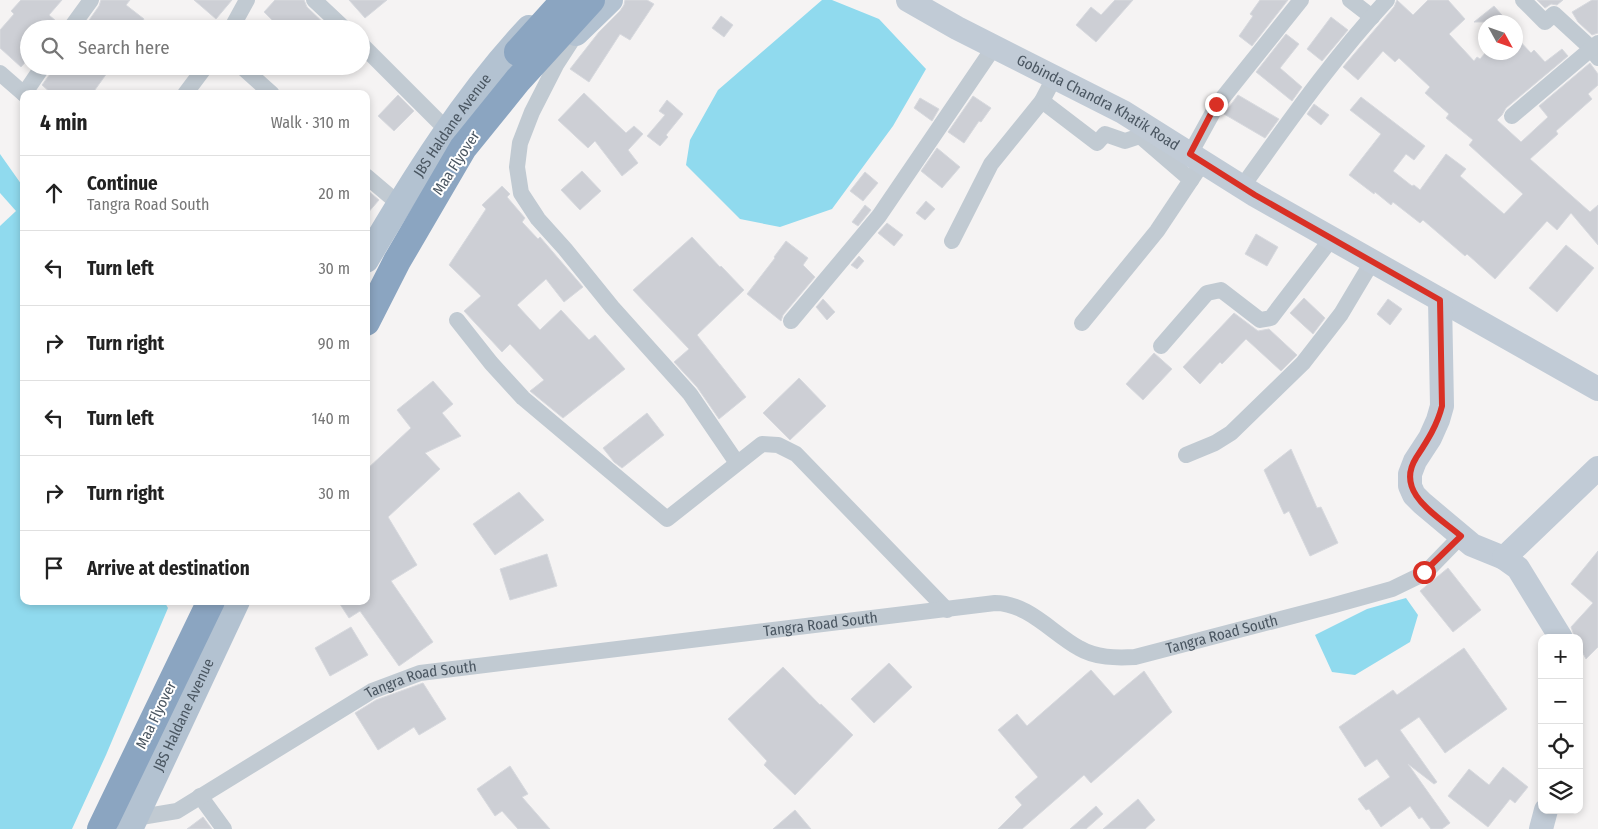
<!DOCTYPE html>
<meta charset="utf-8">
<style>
:root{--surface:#fff;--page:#f2f2f2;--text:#222;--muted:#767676;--line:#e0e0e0}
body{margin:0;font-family:"Fira Sans Condensed",sans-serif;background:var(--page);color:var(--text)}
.controls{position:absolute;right:15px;bottom:15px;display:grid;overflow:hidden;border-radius:10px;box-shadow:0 2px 8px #0003}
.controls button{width:45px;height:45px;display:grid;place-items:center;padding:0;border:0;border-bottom:1px solid var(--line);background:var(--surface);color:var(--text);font:25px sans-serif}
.compass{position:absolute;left:1478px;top:15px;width:45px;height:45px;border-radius:50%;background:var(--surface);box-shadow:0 2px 8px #0003;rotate:130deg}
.stop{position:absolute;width:15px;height:15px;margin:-11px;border:4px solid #d93025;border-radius:50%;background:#fff}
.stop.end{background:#d93025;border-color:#fff;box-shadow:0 1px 5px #0008}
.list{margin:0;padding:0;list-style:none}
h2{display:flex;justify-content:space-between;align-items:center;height:65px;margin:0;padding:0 20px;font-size:21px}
h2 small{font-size:16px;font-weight:400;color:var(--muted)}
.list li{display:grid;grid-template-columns:32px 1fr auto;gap:15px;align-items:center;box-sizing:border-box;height:75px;padding:0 20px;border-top:1px solid var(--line)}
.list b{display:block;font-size:19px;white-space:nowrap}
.list p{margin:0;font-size:16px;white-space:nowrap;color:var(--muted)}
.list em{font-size:16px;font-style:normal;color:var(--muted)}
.icon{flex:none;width:28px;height:28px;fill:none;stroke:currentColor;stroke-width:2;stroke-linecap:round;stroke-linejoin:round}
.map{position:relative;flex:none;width:1598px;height:829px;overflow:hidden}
.search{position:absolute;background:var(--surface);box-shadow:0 2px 8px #0003;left:20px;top:20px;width:350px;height:55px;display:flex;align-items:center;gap:12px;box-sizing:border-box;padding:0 18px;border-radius:28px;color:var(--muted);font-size:19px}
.panel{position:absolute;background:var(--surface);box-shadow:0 2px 8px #0003;left:20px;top:90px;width:350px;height:515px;border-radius:10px}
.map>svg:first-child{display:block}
.water{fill:#90daee}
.pier{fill:#f5f3f3}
.building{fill:#cdcfd5;stroke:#d7d9de}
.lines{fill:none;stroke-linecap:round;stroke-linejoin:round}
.street{stroke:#c1cad2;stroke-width:16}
.secondary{stroke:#c1cbd6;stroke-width:24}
.primary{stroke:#b3c2d1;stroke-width:26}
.highway{stroke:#8ba5c1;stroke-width:28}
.route{stroke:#d93025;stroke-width:6}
.labels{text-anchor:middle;stroke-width:4;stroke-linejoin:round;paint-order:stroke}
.street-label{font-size:15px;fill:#4a5661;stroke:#fff}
</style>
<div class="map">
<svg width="1598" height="829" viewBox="0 0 1598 829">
<rect width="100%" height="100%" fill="#f5f3f3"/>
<path class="water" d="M822,0H832L879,19L926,69L893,126L832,209L780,227L740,219L686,165L690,140L718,90Z
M0,154L24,188V601H164L168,608L106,755L72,829H0Z
M1406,598L1418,615L1410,642L1355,675L1332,672L1315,635L1367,609Z"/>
<path class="pier" d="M0,193L16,211L0,226Z"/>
<path class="building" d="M21,0H62L49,15L56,21L49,29H29V58L21,67L0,48V30L14,14L11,11Z
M101,0H130L126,5L144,19L137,29H83L99,6Z
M194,0H232L216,19Z
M275,0H304L307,7L330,29H281L264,12Z
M349,0H387L365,18Z
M625,0H647L654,4L630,40L620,34L589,82L570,69L599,32L620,11L624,5Z
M1115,0H1133L1096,42L1076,25L1091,7L1101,15Z
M1260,0H1288L1252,46L1239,36L1253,16L1250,14Z
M1397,0L1413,15L1428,0H1448L1465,19L1449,34L1474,61L1477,57L1480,59L1486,52H1516V37L1531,53L1534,50L1545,62L1562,49L1568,56L1506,108L1502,115L1497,120L1521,142L1548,117L1539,106L1590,63L1598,74V85L1588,94L1592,99L1556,131L1558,134L1530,159L1590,212L1598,205V245L1571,213L1557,230L1547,221L1495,279L1467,254L1465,256L1423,220L1420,223L1393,202L1391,205L1375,192L1374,194L1349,175L1381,134L1350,110L1361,97L1425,146L1414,160L1406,154L1393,171L1412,186L1414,185L1420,190L1446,154L1466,169L1460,176L1504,214L1523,194L1469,145L1473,140L1446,118L1449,114L1425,93L1430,87L1399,58L1395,62L1383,51L1358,80L1343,67L1394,7Z
M1537,0H1563L1557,5L1551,4L1545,8Z
M1592,0H1598V33L1592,35L1578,22L1572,12Z
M1494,6L1508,22H1474Z
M721,16L733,25L724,37L712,28Z
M1331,17L1348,30L1322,61L1307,49Z
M1286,34L1299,44L1280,68L1302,87L1292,101L1256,72Z
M56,66H112L92,94H52L42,85Z
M584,93L626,133L634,126L643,134L628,150L638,163L622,176L595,141L588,148L558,120Z
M398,95L414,111L394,131L378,116Z
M1238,95L1279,119L1265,138L1224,114Z
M973,96L991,108L981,122L979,121L964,143L948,132Z
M920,98L939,109L932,121L914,108Z
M667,100L683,114L666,135L668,137L660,146L647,136L665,115L659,111Z
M1314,104L1329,115L1321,125L1307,114Z
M937,148L960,167L942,188L921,171Z
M582,171L601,191L580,210L561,190Z
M865,172L878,183L863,201L850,191Z
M502,186L510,194L507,197L525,218L522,222L538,239L540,237L583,287L564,302L546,279L517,305L540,330L561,310L589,340L595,335L625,369L563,418L530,391L544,380L510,344L502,352L464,311L481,296L449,265L486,209L482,205Z
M366,189L379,200L366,215Z
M926,201L935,209L925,220L916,213Z
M865,205L871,210L858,226L852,222Z
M887,223L903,235L894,246L878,233Z
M1256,234L1278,247L1267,266L1245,254Z
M692,237L720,267L721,266L744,290L697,335L746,397L719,419L697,387L674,362L689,349L633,290Z
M786,241L808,258L803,265L815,277L783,315L781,321L747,294L775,258L774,257Z
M1566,245L1594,268L1557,312L1529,288Z
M859,256L864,261L857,269L851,265Z
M1304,298L1325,318L1313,334L1290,313Z
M823,299L835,312L827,320L816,307Z
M1388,299L1402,309L1390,325L1377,314Z
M1234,313L1258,331L1269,329L1297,355L1281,371L1246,339L1222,364L1220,362L1200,384L1183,367Z
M1154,353L1172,369L1143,400L1126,384Z
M799,378L826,406L790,440L763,413Z
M433,381L453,404L442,413L461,436L425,453L440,469L388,517L417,565L391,581L433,642L399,666L360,611L349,618L338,601H366V470L411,428L397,410Z
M647,413L664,435L622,468L614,462L603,448Z
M1291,449L1317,508L1321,507L1338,543L1310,556L1289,511L1284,514L1264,470Z
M519,492L544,520L495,555L473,524Z
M1598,551V647L1586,659L1579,646V638H1575L1571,627L1593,603L1571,584Z
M547,554L557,586L510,600L500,569Z
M1448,568L1481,610L1453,632L1420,591Z
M351,627L368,655L330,676L315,648Z
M1464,648L1507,709L1445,753L1419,717L1400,730L1437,782L1434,784L1408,764L1450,823L1442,829H1431L1422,817L1419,819L1410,806L1381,827L1369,809L1366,810L1358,799L1390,777L1377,759L1365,767L1339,727L1393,690L1397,695Z
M889,663L912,687L874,723L851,699Z
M783,667L820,705L821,704L853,735L795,795L764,765L767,761L728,719Z
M1091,670L1114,696L1144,671L1172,712L1091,783L1084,775L1022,829H998L1022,805L1015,797L1038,777L998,730L1017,714L1027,726Z
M423,683L446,719L419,735L414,727L378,750L355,713L376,700Z
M510,766L528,794L522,797L550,829H518L502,811L495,816L477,789Z
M1503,767L1528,787L1515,803L1510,799L1488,827L1448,796L1469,769L1489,785Z
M1138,799L1155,820L1145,829H1103Z
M1096,806L1103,814L1086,829H1070Z
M795,810L811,829H773Z
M203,817L212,829H187Z"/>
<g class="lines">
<g class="street">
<path d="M314,0L345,29"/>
<path d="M1350,0L1372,17"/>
<path d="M1523,0L1545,22L1554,14L1591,48L1598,58"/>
<path d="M70,29L91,0"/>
<path d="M231,29L247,0"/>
<path d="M578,31L556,65L532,112L520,143L517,167L521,193L538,219L565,249L612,307L690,394L737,463"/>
<path d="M361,44L448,131"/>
<path d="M241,66L272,94"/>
<path d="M0,73L24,94"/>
<path d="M24,94L43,66"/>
<path d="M185,94L206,66"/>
<path d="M1042,101L1097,143L1105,134L1125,141L1140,136L1191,180"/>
<path d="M1512,116L1598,43"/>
<path d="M1190,154L1217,105L1301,0"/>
<path d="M366,176L399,204"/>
<path d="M1242,187C1288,123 1333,58 1387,0"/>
<path d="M952,241L991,164L1042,101L1054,78"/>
<path d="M457,320L491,363L523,398L667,519L762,444L778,445L796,454L947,610"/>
<path d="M791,321L879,216L994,47"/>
<path d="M1082,323L1157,231L1203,162"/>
<path d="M1161,346L1207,293L1221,290L1260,320L1271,318L1332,238"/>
<path d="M1186,455L1215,443L1231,433L1303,363L1341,314L1372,262"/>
<path d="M200,796L224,829"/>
<path id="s1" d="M130,815L135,818L177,811L372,691L420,673L995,603C1028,603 1052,633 1079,648C1096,658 1116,658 1135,657L1331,606L1392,589L1425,573L1461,536"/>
</g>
<g class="secondary">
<path id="s2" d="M908,0L957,28L1123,112L1255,195L1598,389"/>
<path d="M1440,300L1442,406L1438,420L1430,438L1415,461L1410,474V486L1414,495L1422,503L1472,545L1504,558"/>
<path d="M1561,638L1518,568L1504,558L1598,468"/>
<path d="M1541,829L1546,810"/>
</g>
<g class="primary">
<path d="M576,33L610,0"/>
<path id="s3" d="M366,260C414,178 464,98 529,28"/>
<path id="s4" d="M130,829L237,601"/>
</g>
<path class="highway" d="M518,52L565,0
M366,322L397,261L463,148L518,80L591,0
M101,829L211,601"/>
</g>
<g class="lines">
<path class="route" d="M1216,104L1190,154L1255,195L1440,300L1442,406C1437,426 1427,441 1416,458C1394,493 1438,516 1461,536L1424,572"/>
</g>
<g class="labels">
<g class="street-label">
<text dy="5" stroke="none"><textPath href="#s2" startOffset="216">Gobinda Chandra Khatik Road</textPath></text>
<text dy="5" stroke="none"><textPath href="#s3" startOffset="160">JBS Haldane Avenue</textPath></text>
<text transform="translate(456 163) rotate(-57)" y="5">Maa Flyover</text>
<text dy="5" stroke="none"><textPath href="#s1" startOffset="732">Tangra Road South</textPath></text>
<text dy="5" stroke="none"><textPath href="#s1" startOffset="1152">Tangra Road South</textPath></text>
<text dy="5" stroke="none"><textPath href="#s1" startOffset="328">Tangra Road South</textPath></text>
<text transform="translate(156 715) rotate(-64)" y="5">Maa Flyover</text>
<text dy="5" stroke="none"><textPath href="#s4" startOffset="126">JBS Haldane Avenue</textPath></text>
</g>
</g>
</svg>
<div class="controls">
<button>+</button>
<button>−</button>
<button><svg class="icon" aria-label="locate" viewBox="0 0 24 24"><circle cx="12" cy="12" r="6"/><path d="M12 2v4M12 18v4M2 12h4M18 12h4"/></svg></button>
<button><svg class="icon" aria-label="layers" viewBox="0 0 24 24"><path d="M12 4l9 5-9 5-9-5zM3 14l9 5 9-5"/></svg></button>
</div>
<svg class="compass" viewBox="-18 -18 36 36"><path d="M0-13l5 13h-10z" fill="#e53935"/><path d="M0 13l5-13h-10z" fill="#767676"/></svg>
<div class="stop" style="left:1424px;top:572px"></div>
<div class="stop end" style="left:1216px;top:104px"></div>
<div class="search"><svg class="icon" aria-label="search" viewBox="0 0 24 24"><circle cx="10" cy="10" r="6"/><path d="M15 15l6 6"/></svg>Search here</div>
<section class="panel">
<h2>4 min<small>Walk · 310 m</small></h2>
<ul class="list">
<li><svg class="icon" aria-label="ahead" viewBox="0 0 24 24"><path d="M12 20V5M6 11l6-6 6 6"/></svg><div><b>Continue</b><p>Tangra Road South</p></div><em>20 m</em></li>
<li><svg class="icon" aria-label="left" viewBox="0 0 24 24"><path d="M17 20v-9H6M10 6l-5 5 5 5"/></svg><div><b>Turn left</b></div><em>30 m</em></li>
<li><svg class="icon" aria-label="right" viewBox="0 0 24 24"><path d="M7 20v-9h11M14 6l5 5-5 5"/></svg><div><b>Turn right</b></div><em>90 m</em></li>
<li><svg class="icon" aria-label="left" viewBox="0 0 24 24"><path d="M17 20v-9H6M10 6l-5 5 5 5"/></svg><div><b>Turn left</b></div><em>140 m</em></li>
<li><svg class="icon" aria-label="right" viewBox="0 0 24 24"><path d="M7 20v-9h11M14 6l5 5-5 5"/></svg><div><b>Turn right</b></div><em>30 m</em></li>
<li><svg class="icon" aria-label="arrive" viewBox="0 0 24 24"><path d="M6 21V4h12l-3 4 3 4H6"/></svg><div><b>Arrive at destination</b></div></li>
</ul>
</section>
</div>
